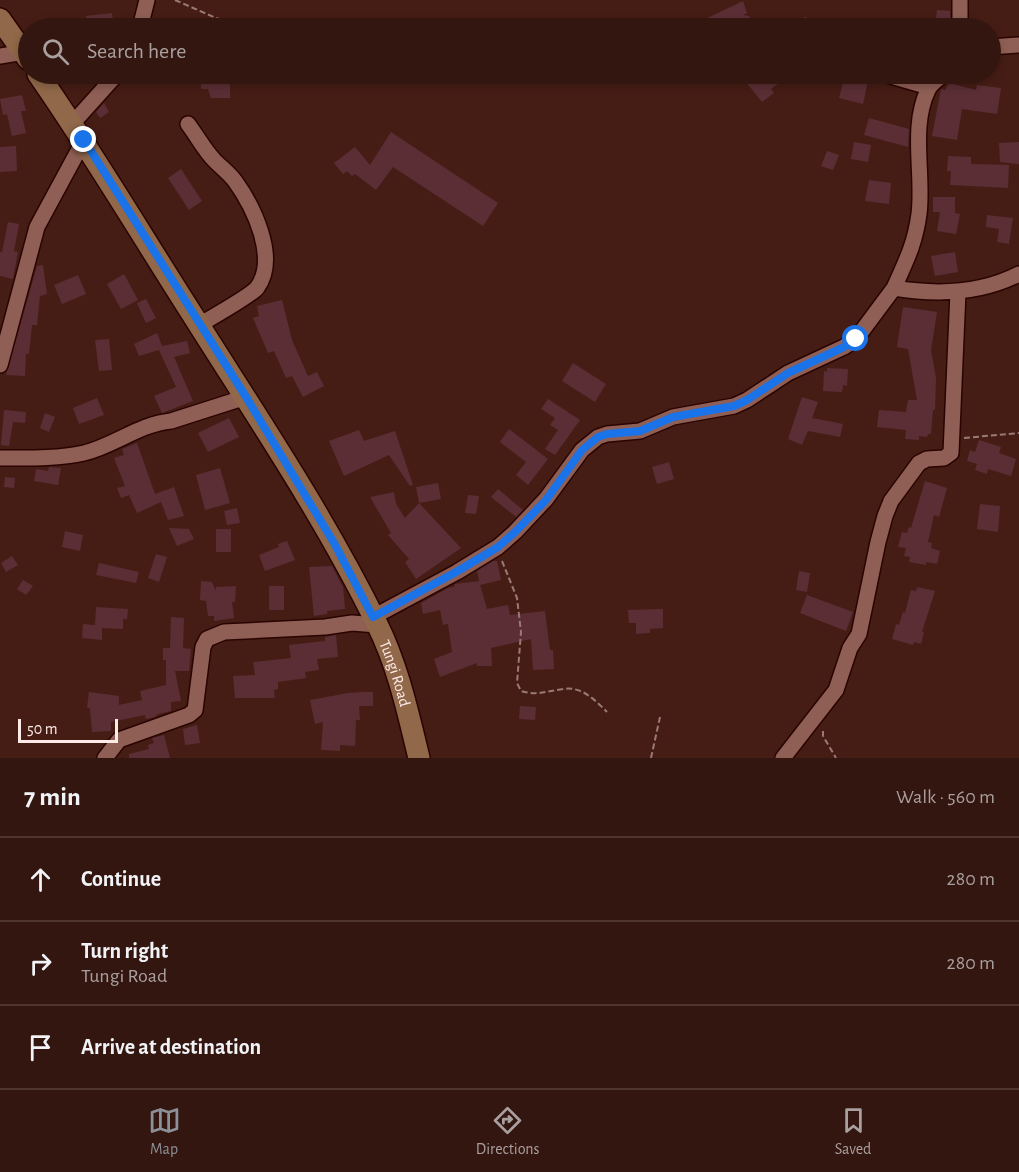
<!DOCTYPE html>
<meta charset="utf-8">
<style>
:root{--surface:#341610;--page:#3f231e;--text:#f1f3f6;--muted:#a99f9f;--line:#4e3530;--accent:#8c9099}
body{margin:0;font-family:"Alegreya Sans",sans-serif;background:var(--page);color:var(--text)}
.scale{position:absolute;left:18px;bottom:15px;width:100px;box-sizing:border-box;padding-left:6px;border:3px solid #fdebe8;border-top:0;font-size:16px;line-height:21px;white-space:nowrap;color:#fdebe8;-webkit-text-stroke:4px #461d15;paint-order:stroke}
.stop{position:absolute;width:18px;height:18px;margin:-14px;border:4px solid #1a73e8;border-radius:50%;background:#fff}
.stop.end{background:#1a73e8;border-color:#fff;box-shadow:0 2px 6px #0008}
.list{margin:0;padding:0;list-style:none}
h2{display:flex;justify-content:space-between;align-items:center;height:78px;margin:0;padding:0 24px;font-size:26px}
h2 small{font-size:20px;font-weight:400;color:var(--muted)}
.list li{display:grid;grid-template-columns:39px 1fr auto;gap:18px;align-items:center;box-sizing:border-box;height:84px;padding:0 24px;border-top:2px solid var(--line)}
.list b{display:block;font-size:22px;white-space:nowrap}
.list p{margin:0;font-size:20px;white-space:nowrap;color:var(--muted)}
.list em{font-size:20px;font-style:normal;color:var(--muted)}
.icon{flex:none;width:33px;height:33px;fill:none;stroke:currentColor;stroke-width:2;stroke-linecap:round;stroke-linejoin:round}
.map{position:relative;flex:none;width:1019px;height:758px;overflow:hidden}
.search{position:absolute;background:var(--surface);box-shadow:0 3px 9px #0003;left:18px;right:18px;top:18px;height:66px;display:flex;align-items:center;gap:15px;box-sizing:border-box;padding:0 21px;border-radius:33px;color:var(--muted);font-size:22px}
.sheet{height:330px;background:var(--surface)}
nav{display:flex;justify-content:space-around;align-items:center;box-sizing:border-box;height:84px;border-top:2px solid var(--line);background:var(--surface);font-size:16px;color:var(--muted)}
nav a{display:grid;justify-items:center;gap:3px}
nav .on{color:var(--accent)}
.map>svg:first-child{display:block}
.building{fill:#5b2e35}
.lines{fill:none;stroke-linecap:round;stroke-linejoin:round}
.minor-casing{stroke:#2a0401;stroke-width:18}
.secondary-casing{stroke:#2a0401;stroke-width:24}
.path{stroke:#997a75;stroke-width:2;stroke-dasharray:6 3;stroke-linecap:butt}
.minor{stroke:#8f5f55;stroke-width:15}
.secondary{stroke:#916849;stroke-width:21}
.route{stroke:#1a73e8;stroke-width:8}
.labels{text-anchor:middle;stroke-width:4.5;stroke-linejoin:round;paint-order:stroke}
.street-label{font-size:16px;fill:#fdebe8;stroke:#461d15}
</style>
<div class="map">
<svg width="1019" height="758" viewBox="0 0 1019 758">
<rect width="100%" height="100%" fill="#461d15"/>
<path class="building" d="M743,1L747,13L743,15L749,16L754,28H707L703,20Z
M937,10L950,11V28H935Z
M112,13L114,28H88L86,16Z
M804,17L835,24V28H802Z
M755,74H771L779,83L771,89L774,93L762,102L745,81Z
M845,75L868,81L863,104L839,98Z
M201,76L230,77V98H211L208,89H201Z
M949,83L976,90L977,85L1001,88L997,114L962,109L957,140L932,136L941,89L945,90Z
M22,95L26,111H21L26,133L12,136L7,114L3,115L0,99Z
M104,103L109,112L100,118L96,112Z
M869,118L909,129L908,147L864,135Z
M391,132L498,203L483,226L393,167L376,190L355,174L352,176L347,171L343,174L334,163L355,147L370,165Z
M854,142L871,145L868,162L851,159Z
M1019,142V164L1000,162L999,143Z
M16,146L17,171L0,172V147Z
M827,151L839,155L833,170L821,166Z
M948,156L971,157V164L1009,165L1008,188L950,185L951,171H947Z
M181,169L202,201L189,210L168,178Z
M869,180L891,183L889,204L865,201Z
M933,197H955V213L960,214L956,234L937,231L940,212H933Z
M987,215L1013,218L1009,244L997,242L999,229L986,227Z
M8,222L19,224L14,251L18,252L13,279L0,276V252H2Z
M955,252L958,272L935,276L931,256Z
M43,265L47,294L40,296L37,325H32L29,354H26L25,376L6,375L37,266Z
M124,274L138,300L121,309L107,284Z
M78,275L86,294L62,304L54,285Z
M146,299L156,318L146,323L137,303Z
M282,300L292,340L308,376L317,372L324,386L303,397L292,376L286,378L274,351L268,353L253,318L259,316L257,306Z
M903,307L937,312L931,350L936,378L935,410H933L931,434H928L927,437L919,436V440L905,439L906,430L877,427L879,410L906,412L908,400H917L908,349L897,347Z
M157,333L162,346L187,341L190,353L174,357L193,401L162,413L154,396L176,387L159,350L139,356L134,344Z
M109,339L112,370L99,371L95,340Z
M573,363L606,384L595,402L562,381Z
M827,368L848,369L847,386L843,385L842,392L823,391L824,371L827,372Z
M802,397L818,402L812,418L843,424L840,437L808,431L802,445L788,439Z
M97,398L104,415L79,424L73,408Z
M548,399L580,420L555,455L545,449L558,430L550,425L555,418L541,409Z
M4,410L26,412L25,423L13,422L9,446L1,445Z
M45,413L55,417L49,432L40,428Z
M229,418L239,437L208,452L198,433Z
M509,429L548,459L528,485L516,475L526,462L500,442Z
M359,430L364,441L395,431L413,485L410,486L389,455L344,476L329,441Z
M979,440L1001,447L999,453L1016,459L1011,476L988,469L987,474L975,470L977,464L967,461L970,450L975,452Z
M137,443L155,494L174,487L184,516L168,520L161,502L137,513L129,495L121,498L117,488L125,486L114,458L124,455L122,449Z
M669,462L674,479L657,484L652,467Z
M49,467L61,468L58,485L34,481L36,469L48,471Z
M220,468L230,503L205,510L196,475Z
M5,477L15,478L14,488L4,487Z
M925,481L947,488L939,517L934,515L928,542L932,543L931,548L940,551L937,564L926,562V565L909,562L910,557L904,556L906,548L898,547L902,532L907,533L909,527L911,528Z
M438,483L441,499L419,503L416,487Z
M498,489L523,510L516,517L491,497Z
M394,492L396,504L405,518L419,503L461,548L416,579L405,562L409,559L388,535L391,533L370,497Z
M468,495L479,496L476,514L465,513Z
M980,504L1000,506L998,532L977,529Z
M237,508L240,523L227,525L224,511Z
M169,528L189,529L194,539L177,546Z
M216,529H231V552H216Z
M65,531L83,535L80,551L62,547Z
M287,541L295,560L265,571L259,555L279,547L278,544Z
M156,554L167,557L159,582L148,578Z
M12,556L18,565L6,572L1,563Z
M493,561H497L501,580L480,585L477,571Z
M99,563L139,572L136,583L96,575Z
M332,566L343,587L345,609L327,611V614L314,616L309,567Z
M799,571L810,573L807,592L796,590Z
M23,580L33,586L26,595L17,589Z
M201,581L212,582L216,591V587L236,586L235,602H232L234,618L214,621V616H208L206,601L200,600Z
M479,581L487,609L508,605L510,615L545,611L550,650H553L554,669L533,670L531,639L491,648L492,666H477V663L440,677L434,659L452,652L448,624L443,625L440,610L423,614L421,603L448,588L454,587L455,584Z
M269,586H284V610H269Z
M917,587L935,591L922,632H924L921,644L914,642L913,645L892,639L896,624L899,625L903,612L905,613L911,590L916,591Z
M807,595L853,612L846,631L800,613Z
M96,607L128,609L127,619H123V629L102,628V640L82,638L83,624L95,625Z
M663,609V628L650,629V633L636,634V623H629L628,610Z
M171,617L184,618L183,648L191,649L189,671H175L181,701L171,702V711L158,714L155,717L146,719L145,715L111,722V731L92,732L90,708H87L89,692L119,696V705L142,700L140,691L166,685V660H163V648H170Z
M336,635L338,657L317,659L319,670L305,672L306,678L278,682V689L274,690L275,698H235L233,676L255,675L253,662L291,658L289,645L325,641V637Z
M363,692H373V706H359L360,720H356L355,746L340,745V751L321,750L323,722L315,724L310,700L348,693Z
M520,706L536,707L535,720L519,719Z
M197,725L200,743L185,745L183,729Z
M164,735L170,758H129V754L149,749L148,745L154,743L152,738Z"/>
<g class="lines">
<defs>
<path id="minor" d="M140,28L147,0
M960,28V0
M990,47L1019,45
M0,56L24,52
M884,74L929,87
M72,124L117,74
M188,124C197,136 205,151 215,161C222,168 229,173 235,181C253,206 279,258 257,288C250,296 211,318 199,325
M894,288C906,261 915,244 919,214C924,175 910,127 928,90C931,83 939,79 944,74
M0,365L37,227L84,140
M0,458C27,458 57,459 84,453C114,446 139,424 171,421L246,397
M373,617L457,572L498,547L515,532L546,499L582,450L598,437L607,434L640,431L673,417L734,406L747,400L788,373L844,347L856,339L894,288C936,295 980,294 1019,274
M105,758L119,740L189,715L195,710L203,647L207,639L224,632L325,627L352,623L377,625
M783,758L836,690L850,648L859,634L878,542L885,516L891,501L919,463L927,459L944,458L951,453L958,292"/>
<g id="secondary">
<path d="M0,19L28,59"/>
<path id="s1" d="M38,74C95,156 145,241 199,325C261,423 326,520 377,624C398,666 408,713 419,758"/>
</g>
</defs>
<use href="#minor" class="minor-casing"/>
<use href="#secondary" class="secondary-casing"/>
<path class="path" d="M175,0L216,18L230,22
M964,438L1019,433
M502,561L517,598L521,632L517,683L521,691C537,696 547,691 563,689C582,686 595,700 607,712
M823,731V736L836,758
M651,758L660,717"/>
<use href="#minor" class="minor"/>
<use href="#secondary" class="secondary"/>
</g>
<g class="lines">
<path class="route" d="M84,140L246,397L334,543L373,617L456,572L498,547L515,532L546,500L582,450L598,437L607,434L640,431L673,417L734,406L747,400L788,373L844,347L856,339"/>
</g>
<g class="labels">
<g class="street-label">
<text dy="6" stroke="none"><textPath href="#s1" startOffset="699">Tungi Road</textPath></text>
</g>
</g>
</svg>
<div class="scale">50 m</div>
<div class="stop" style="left:856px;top:339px"></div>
<div class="stop end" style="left:84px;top:140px"></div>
<div class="search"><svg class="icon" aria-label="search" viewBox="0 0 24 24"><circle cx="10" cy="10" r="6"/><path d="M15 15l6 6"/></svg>Search here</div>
</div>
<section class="sheet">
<h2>7 min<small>Walk · 560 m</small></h2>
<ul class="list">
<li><svg class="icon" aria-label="ahead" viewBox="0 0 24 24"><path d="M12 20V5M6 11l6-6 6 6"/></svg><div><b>Continue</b></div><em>280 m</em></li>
<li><svg class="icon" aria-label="right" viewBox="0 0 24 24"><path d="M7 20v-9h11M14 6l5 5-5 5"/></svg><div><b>Turn right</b><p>Tungi Road</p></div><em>280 m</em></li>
<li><svg class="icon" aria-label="arrive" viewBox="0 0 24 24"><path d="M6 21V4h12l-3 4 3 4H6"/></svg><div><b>Arrive at destination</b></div></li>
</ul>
</section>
<nav>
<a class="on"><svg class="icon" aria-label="map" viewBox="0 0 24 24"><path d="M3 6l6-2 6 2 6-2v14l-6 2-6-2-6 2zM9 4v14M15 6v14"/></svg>Map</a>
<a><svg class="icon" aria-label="directions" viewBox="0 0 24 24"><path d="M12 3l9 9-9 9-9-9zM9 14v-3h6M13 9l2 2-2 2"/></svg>Directions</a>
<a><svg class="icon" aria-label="saved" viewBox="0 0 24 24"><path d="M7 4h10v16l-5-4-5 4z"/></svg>Saved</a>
</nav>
